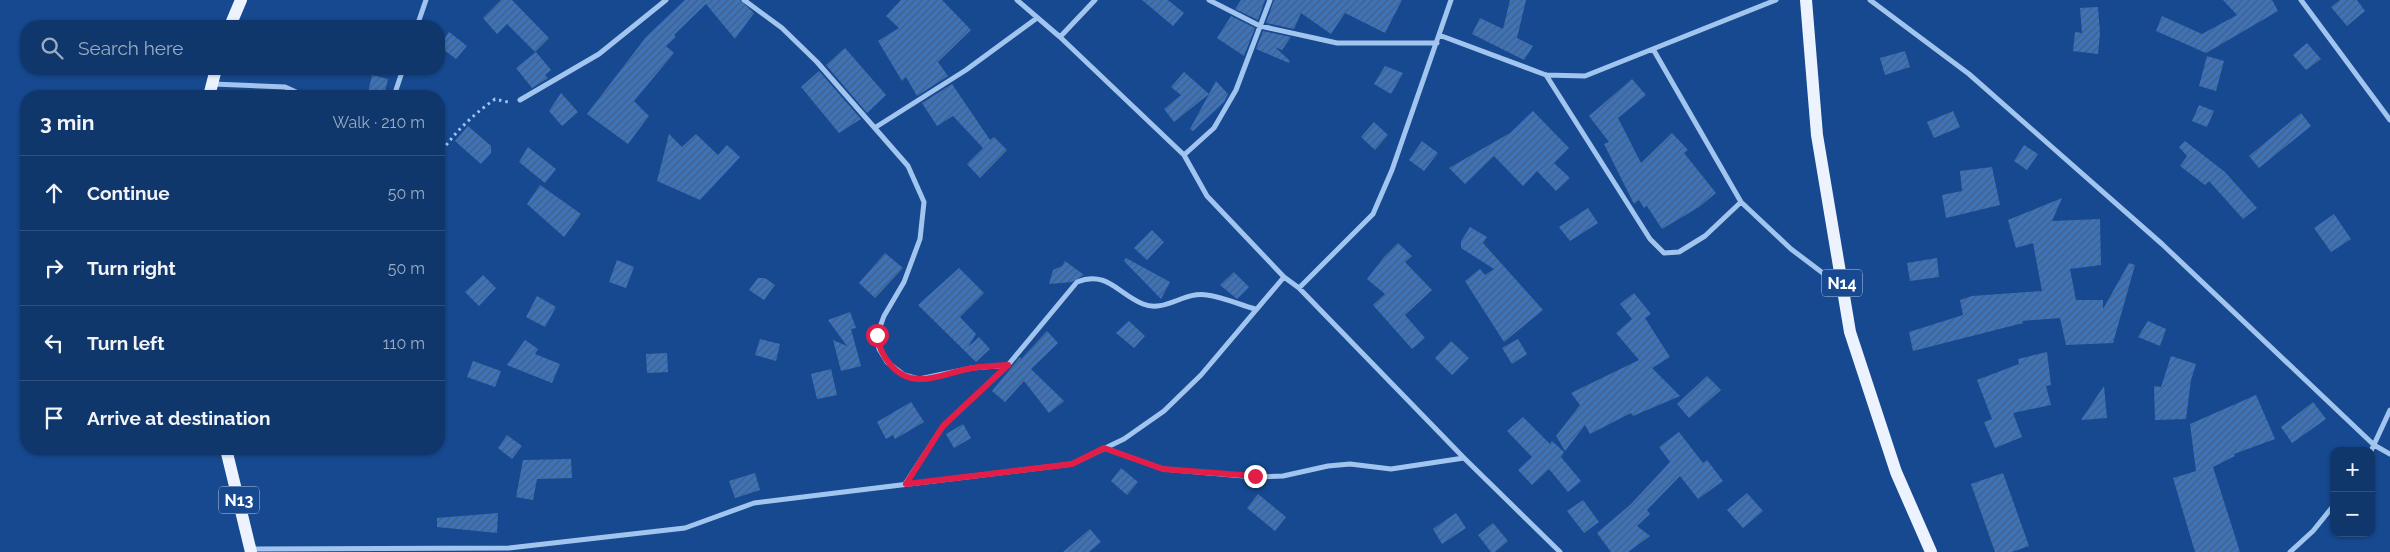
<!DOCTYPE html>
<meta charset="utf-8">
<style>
:root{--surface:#10376c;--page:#193f72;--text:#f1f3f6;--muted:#9cacc2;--line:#30517f}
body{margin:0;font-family:Raleway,sans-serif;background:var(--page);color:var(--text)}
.controls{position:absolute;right:15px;bottom:15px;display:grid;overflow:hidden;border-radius:10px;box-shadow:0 1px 4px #0004}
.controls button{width:45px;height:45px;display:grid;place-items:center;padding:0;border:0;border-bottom:1px solid var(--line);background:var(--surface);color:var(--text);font:25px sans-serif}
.stop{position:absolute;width:15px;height:15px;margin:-11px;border:4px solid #e11d48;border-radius:50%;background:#fff}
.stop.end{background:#e11d48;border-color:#fff;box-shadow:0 1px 5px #0008}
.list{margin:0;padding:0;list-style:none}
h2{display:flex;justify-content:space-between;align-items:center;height:65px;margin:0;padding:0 20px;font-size:21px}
h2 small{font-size:16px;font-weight:400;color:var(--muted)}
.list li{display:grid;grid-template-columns:32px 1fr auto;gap:15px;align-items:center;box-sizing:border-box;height:75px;padding:0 20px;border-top:1px solid var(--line)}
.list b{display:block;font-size:19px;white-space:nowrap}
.list em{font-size:16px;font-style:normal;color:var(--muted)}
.icon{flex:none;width:28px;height:28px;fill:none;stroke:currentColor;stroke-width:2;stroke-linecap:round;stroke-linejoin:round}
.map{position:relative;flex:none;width:2390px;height:552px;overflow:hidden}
.search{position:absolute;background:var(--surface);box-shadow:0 1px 4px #0004;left:20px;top:20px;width:425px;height:55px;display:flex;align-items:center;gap:12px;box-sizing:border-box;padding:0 18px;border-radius:20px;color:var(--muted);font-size:19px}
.panel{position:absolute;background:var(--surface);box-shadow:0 1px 4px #0004;left:20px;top:90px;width:425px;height:365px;border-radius:20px}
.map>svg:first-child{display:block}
.building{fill:url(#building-hatch)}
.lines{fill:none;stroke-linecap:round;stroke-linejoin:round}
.path{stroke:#a2c5f0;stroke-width:3;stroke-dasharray:2.5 4;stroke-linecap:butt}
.street{stroke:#a2c5f0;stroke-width:5}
.primary{stroke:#ecf3ff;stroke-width:12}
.route{stroke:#e11d48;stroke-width:6}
.labels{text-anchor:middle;stroke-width:4.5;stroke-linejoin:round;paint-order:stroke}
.shield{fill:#164990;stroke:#b9c8de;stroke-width:1}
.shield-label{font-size:16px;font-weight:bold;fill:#fff}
</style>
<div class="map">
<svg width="2390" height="552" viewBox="0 0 2390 552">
<defs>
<pattern id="building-hatch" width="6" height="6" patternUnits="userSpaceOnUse" patternTransform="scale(1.25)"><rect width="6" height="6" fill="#3e73b9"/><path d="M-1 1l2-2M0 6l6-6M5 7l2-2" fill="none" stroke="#465e7d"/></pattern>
</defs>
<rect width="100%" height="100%" fill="#164990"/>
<path class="building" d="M501,0H512L549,38L535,52L507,24L497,34L483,18Z
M685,0H740L754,13L735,39L706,4L674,35L676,37L666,46L674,53L634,101L649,116L628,144L587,114L646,37Z
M901,0H942L971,30L938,62L948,76L917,96L906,77L902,81L878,41L899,28L886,16Z
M1142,0H1168L1184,13L1173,26Z
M1241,0H1265L1258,20L1235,9Z
M1274,0H1402L1385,33L1345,13L1331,34L1301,13L1294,29L1266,23Z
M1510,0H1526L1517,38L1533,46L1524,60L1472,34L1480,18L1503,29Z
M2223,0H2272L2278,11L2206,53L2156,31L2162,16L2202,34L2237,15Z
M2340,0H2357L2365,11L2347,26L2331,7Z
M2098,7L2100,33L2098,54L2073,51L2075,32L2082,33L2080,8Z
M1231,16L1255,28L1244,56L1217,38Z
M1263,31L1291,37L1282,50L1275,47L1290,61L1289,63L1256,49Z
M449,32L467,46L456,59L439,46Z
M2307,43L2321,59L2306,70L2293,55Z
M845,48L886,95L867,113L826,65Z
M1905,51L1910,67L1885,75L1880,58Z
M536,52L551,70L545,75L548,78L532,88L516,68Z
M2207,56L2224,61L2216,91L2199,86Z
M1385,66L1403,73L1391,94L1374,84Z
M819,71L861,119L839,133L801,87Z
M1184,72L1209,94L1174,122L1164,109L1181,95L1171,87Z
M372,75L388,79L384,96H367Z
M1632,79L1646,95L1618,118L1641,163L1672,133L1688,150L1684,153L1716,193L1699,207L1662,229L1647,206L1644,208L1639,200L1634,204L1604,144L1609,142L1589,116Z
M1216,81L1228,94L1224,102L1193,131L1190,129Z
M952,84L990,140L994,137L1007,150L980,178L967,164L983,148L953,116L937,126L922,103Z
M561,93L578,112L562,126L549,111Z
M2199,105L2214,111L2207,127L2192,121Z
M1533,111L1569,148L1554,163L1570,178L1556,191L1537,171L1523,186L1494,156L1465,184L1449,168L1510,133Z
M1953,111L1960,127L1934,138L1927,122Z
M2301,113L2311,126L2259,168L2249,156Z
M1374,122L1388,135L1375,150L1361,137Z
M468,126L491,146V153L481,164L455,141Z
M669,134L682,147L696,134L718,155L727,145L740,157L700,200L657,181Z
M1422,141L1438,153L1424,171L1409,160Z
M2185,141L2225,172L2257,208L2243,219L2209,181L2205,185L2180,166L2187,156L2179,147Z
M2024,145L2038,154L2027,170L2014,161Z
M528,147L556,169L545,183L519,162Z
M1992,167L2000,205L1946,218L1942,195L1962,191L1960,171Z
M540,185L581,214L564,237L527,204Z
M2062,198L2052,221L2100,219L2101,265L2070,269L2076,300H2103V309L2129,263L2135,265L2113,343L2066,345L2060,318L2022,321L2023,323L1913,351L1909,332L1963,315L1960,300L1972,296L2042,291L2033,243L2016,248L2008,220Z
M1588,208L1598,223L1570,241L1559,227Z
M2334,214L2351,239L2331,252L2314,228Z
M1470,227L1487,237L1483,243L1543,310L1504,342L1465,281L1480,269L1485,275L1494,269L1461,248V241Z
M1152,230L1164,242L1147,260L1134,248Z
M1398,243L1412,256L1405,262L1432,290L1405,315L1425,338L1412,349L1373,305L1385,294L1367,279L1384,257Z
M885,253L903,268L875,298L859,283Z
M1126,258L1170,282L1161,299L1124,261Z
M1937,258L1939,277L1910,281L1907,263Z
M617,260L634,267L626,288L609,282Z
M1065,261L1084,275L1072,282L1049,284L1053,270L1062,266Z
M959,268L984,293L960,317L976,334L968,347L979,337L990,349L976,362L918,305Z
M1234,272L1249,287L1237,299L1220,285Z
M483,275L496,288L479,306L465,292Z
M758,278H765L775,285L764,300L749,290Z
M1634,293L1651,314L1645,318L1670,357L1652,368L1680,396L1633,416L1631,413L1590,434L1585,425L1565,451L1556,436L1580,405L1571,393L1639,360L1616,333L1632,319L1620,304Z
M537,296L556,307L545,327L526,317Z
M850,312L856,328L851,329L861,366L841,371L833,340L847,346L828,320Z
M1129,321L1145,336L1134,348L1116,333Z
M2148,321L2166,329L2160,346L2138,337Z
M1047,331L1058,343L1031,369L1064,401L1049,413L1024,381L1005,402L992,391L1020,357L1021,359Z
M760,339L780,344L776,361L755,355Z
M1518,339L1527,354L1512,364L1502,348Z
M525,340L538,349L535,354L560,364L552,383L507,365Z
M1451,341L1469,358L1452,375L1435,358Z
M2047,352L2051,385L2046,386L2051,405L2013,413L2022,437L1995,448L1984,422L1992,419L1977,380L2019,364L2018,359Z
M667,353L668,372L647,373L646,354Z
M2171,356L2196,364L2191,380L2186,419L2155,420L2154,386L2161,387Z
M473,361L501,371L495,387L467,377Z
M831,369L837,395L817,399L811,374Z
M1707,376L1721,390L1689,418L1677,404Z
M2104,386L2107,418L2081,420Z
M2256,395L2275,439L2234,454L2235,456L2213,467L2240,552H2195L2173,478L2196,471L2190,424Z
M911,402L924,422L895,439L893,435L886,439L877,422Z
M2313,402L2326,419L2292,443L2281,427Z
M1523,417L1550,444L1552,441L1564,452L1561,457L1581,481L1568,492L1549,469L1532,485L1518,470L1532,457L1507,431Z
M963,424L971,438L954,448L946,434Z
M1679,432L1703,463L1707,460L1723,481L1698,499L1680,476L1647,510L1650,514L1637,526L1650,536L1628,552H1611L1597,533L1631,504L1670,462L1659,447Z
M507,435L522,446L512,459L498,448Z
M571,459L572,478L537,479L533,500L516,497L523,460Z
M1121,468L1138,482L1127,495L1111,481Z
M755,473L760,490L735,498L729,481Z
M2003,473L2029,546L2012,552H1995L1971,484Z
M1747,493L1763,511L1743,528L1727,510Z
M1258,494L1286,517L1275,531L1247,508Z
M1583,500L1599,522L1584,533L1567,511Z
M498,513L497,533L437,527V518Z
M1456,513L1466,528L1442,544L1433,529Z
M1493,523L1508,541L1495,552H1491L1478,535Z
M1090,529L1101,542L1089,552H1063Z"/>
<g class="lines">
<path class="path" d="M439,156C453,133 473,115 495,99L508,102"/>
<path class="street" d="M744,0L782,28L817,62L908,166L924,202L920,239L904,282L884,316L877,335L879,349L887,362L904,375L919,379L972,368L1008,365
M1017,0L1060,37L1184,155L1207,196L1284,277L1299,288L1464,458L1560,552
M1209,0L1260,26L1337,43H1437
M1870,0L1969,74L2162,244L2374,445L2390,454
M2301,0L2390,120
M417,26L426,0
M1439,35L1546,75L1585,76L1776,0
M1060,37L1095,0
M1653,49L1741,202L1791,249L1840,286
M1546,75L1650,239L1664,253L1679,252L1705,236L1741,202
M213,84L285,87L305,96
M394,96L403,69
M520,100L599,54L666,0
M876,127L966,70L1037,18
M1184,155L1214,128L1236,90L1270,0
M1299,288L1373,214L1392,170L1451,0
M1104,448L1163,469L1255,477L1283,476L1328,466L1350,464L1391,469L1464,458
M2371,451L2390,410
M905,484L943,426L1008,365L1077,282C1107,270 1118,294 1143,304C1165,313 1184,291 1207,295C1223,297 1240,305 1255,309
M251,549L509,548L685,528L754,503L1072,464L1124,439L1164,411L1201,375L1284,277
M2290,552L2313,531L2334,505"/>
<path class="primary" d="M1806,0L1817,135L1850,332L1896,472L1931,552
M230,26L241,0
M209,96L216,69
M226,449L251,552"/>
</g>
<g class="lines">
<path class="route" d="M877,335C880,356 896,379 919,379C937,380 956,370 973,368C984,366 996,366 1008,365L943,426L906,484L1072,464L1104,448L1163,469L1255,476"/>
</g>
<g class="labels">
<g class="shield">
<rect x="1822" y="269.5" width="40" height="27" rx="4"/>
<rect x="219" y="486.5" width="40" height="27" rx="4"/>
</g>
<g class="shield-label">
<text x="1842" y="289">N14</text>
<text x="239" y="506">N13</text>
</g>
</g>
</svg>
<div class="controls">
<button>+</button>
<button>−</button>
</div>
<div class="stop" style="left:877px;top:335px"></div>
<div class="stop end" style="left:1255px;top:476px"></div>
<div class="search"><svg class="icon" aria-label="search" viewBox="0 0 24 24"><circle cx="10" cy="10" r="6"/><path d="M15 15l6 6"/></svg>Search here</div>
<section class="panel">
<h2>3 min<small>Walk · 210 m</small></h2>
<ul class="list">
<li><svg class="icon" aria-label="ahead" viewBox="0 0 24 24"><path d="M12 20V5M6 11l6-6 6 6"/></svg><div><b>Continue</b></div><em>50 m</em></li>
<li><svg class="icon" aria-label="right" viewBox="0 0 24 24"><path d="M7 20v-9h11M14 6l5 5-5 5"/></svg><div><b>Turn right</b></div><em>50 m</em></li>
<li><svg class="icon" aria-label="left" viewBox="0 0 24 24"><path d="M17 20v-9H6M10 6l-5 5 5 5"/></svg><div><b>Turn left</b></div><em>110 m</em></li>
<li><svg class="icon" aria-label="arrive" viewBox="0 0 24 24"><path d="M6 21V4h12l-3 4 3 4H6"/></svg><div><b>Arrive at destination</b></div></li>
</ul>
</section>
</div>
